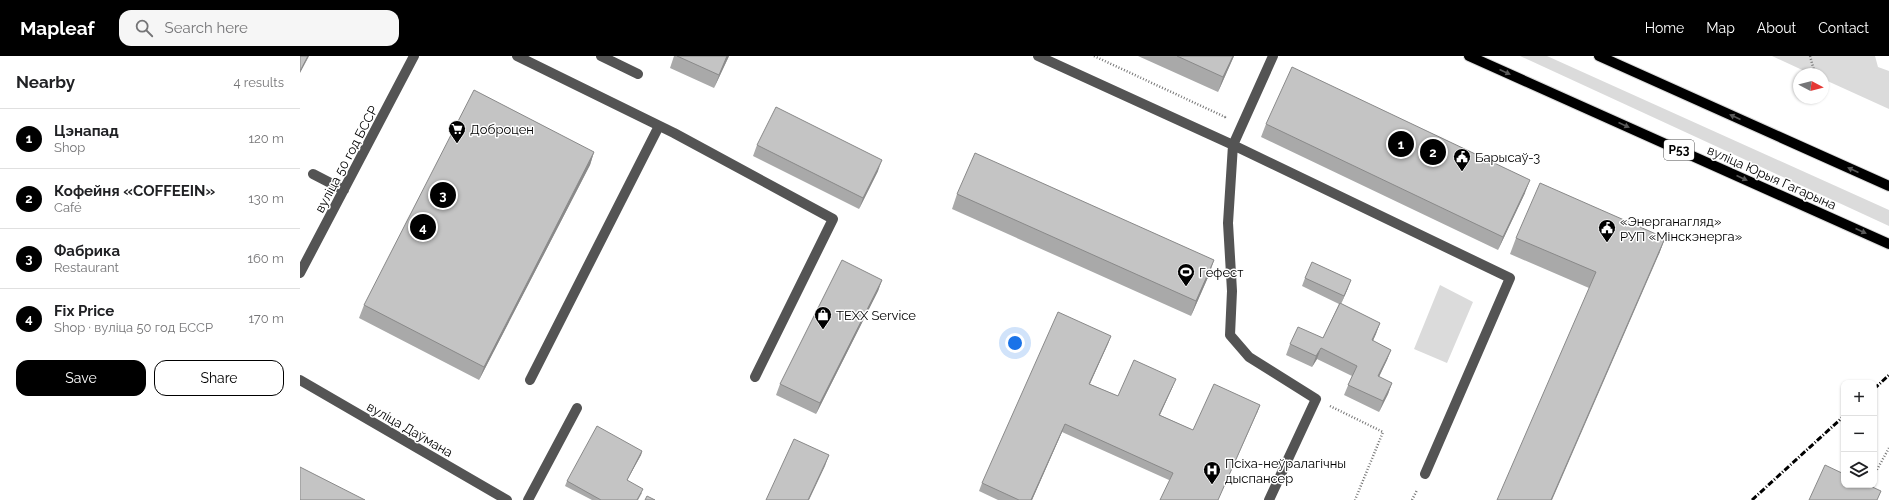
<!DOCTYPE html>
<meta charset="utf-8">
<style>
:root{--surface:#fff;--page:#f6f6f6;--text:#202124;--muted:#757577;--line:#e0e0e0;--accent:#000}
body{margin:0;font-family:Raleway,sans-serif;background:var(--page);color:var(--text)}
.controls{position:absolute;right:12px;bottom:12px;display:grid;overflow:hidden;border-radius:8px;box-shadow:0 1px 3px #0004}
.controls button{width:36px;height:36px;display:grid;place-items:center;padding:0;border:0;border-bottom:1px solid var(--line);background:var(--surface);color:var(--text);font:20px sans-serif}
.compass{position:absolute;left:1493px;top:12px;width:36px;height:36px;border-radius:50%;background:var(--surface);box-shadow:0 1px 3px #0004;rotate:97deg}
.you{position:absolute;left:715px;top:287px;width:14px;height:14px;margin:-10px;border:3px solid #fff;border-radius:50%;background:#1a73e8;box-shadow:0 0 0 6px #1a73e833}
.badge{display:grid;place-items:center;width:26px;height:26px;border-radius:50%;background:var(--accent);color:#fff;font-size:13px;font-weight:700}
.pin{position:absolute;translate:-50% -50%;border:2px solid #fff;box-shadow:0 1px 4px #0006}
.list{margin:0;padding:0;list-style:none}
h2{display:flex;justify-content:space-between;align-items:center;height:52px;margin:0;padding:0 16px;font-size:17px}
h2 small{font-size:13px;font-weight:400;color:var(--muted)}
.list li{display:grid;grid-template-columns:26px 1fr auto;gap:12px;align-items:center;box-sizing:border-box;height:60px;padding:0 16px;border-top:1px solid var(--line)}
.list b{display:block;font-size:15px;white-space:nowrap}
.list p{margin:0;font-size:13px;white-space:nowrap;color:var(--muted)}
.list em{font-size:13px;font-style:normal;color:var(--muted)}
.actions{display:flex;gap:8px;padding:12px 16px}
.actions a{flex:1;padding:9px 0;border:1px solid var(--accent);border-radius:12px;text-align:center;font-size:14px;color:var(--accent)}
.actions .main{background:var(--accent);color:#fff}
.icon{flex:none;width:22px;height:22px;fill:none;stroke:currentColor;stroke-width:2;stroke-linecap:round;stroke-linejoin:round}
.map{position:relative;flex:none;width:1589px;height:444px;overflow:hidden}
header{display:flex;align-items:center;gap:24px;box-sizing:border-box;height:56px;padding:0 20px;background:var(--accent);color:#fff}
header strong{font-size:19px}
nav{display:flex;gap:22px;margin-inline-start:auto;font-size:14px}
.search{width:280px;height:36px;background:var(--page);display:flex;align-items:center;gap:10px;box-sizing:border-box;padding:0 14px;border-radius:12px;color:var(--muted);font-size:15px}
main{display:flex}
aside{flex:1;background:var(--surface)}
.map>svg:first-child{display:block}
.green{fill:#dbdbdb}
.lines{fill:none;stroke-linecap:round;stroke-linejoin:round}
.major-casing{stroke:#dbdbdb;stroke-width:12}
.path{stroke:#767676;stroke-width:2.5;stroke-dasharray:1 2;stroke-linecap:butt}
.minor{stroke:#545454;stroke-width:10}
.major{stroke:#000;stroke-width:10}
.rail{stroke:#000;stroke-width:3;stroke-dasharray:6 2 1 2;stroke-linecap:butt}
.wall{fill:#a9a9a9}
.shaded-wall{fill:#898989}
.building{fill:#c4c4c4;stroke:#898989}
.oneway{fill:#595959}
.labels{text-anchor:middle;stroke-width:3;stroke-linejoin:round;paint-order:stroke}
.shield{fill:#fff;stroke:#4c4c4c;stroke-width:1}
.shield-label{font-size:12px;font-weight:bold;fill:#000}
.poi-label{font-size:13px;fill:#000;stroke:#fff;text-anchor:start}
.street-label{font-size:13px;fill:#000;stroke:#fff}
</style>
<header>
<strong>Mapleaf</strong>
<div class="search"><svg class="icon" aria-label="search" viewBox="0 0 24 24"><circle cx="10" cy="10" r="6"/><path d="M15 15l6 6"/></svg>Search here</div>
<nav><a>Home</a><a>Map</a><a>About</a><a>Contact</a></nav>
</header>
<main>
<aside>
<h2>Nearby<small>4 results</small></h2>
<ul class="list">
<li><span class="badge">1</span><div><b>Цэнапад</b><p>Shop</p></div><em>120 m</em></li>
<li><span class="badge">2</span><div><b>Кофейня «COFFEEIN»</b><p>Café</p></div><em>130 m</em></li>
<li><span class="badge">3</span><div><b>Фабрика</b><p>Restaurant</p></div><em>160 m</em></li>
<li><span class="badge">4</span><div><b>Fix Price</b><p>Shop · вуліца 50 год БССР</p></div><em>170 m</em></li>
</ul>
<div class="actions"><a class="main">Save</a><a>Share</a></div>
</aside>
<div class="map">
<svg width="1589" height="444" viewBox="0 0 1589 444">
<rect width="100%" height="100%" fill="#fff"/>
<path class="green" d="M1220,0H1247L1589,154V170Z
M1472,0H1575L1578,11L1589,15V53L1523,23V18H1511Z
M1140,229L1173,246L1147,307L1114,293Z"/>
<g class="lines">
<defs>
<path id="major" d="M1169,0L1589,188
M1299,0L1589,130"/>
</defs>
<use href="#major" class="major-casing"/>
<path class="path" d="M794,0L925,61V59
M1510,0L1515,18
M1030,350L1083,376L1055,444
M1574,419L1589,392
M1112,444L1117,434"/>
<path class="minor" d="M217,0L374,77L533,163L455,321
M301,0L338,18
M738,0L933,89L973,0
M13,118L44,134
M0,217L114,0
M0,324L207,444
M230,324L359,70
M228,444L277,352
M969,444L1016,343L949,301L930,279L932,235L928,167L933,89L1210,222L1125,418"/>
<use href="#major" class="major"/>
<path class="rail" d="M1574,333L1589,319
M1452,444L1544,360"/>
</g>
<path class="wall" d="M374,0H429L414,32L370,12Z
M838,0H934L918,36Z
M966,68L1225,137L1198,194L961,81Z
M457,89L578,115L559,153L453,100Z
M294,96L290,109L179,324L59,262L64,249Z
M657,138L909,219L891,260L652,153Z
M1216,182H1365L1359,198L1289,232L1210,198Z
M1005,222L1048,232L1041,248L1080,267L1073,285L1091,294L1087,304L1079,321L1092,327L1088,338L1079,356L1044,339L1052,320L1017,303L1012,311L986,299L990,288L1023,282L1039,248L1002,230Z
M582,224L578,235L516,358L476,339L480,328Z
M811,280L790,328L818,340L873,330L860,359L893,374L960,349L957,357L869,424L762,376L732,444H698L679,435L682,427Z
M342,395L341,399L327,424L342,437L338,444H292L265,430L267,425Z"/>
<path class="shaded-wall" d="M8,0H9L8,2L0,17V15Z
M427,0H429L414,32L419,19Z
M933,0H934L918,36L923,21Z
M294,96L290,109L179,324L184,311Z
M582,104L578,115L559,153L563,142Z
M1230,124L1225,137L1198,194L1203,181Z
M1365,182L1359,198L1252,444H1251Z
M914,204L909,219L891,260L896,245Z
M582,224L578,235L516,358L520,347Z
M1051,224L1048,232L1041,248L1044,240Z
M1080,267L1076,278L1068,295L1072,284Z
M811,280L808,288L786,336L789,328Z
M1021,292L1017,303L1012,311L1016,300Z
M1091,294L1087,304L1074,331L1078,320Z
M876,323L873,330L856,367L859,359Z
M1092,327L1088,338L1079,356L1083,345Z
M960,349L957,357L918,444Z
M765,368L762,376L732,444H731Z
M342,395L341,399L325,428L327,424Z
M529,399L525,410L509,444H508Z"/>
<path class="building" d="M0,0H8L0,15Z
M377,0H427L419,19Z
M877,0H933L923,21Z
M992,11L1230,124L1203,181L966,68Z
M174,34L294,96L184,311L64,249Z
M476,51L582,104L563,142L457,89Z
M675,97L914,204L896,245L657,138Z
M1240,127L1365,182L1251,444H1197L1296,216L1216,182Z
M542,204L582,224L520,347L480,328Z
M1012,206L1051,224L1044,240L1005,222Z
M1040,247L1080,267L1072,284L1091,294L1078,320L1092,327L1083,345L1048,329L1057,310L1021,292L1016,300L990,288L998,271L1023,282Z
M758,256L811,280L789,328L818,340L834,304L876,323L859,359L893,374L914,328L960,349L918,444H860L873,417L765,368L731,444H719L682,427Z
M297,370L342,395L327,424L343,433L337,444H301L267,425Z
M494,383L529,399L508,444H466Z
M1525,409L1544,418V429H1568L1581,435L1577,444H1509Z
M0,411L65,444H0Z
M347,440L355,444H345Z"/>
<defs><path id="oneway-solid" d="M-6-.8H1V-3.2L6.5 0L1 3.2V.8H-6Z"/></defs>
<g class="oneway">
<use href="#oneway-solid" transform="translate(1205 16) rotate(24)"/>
<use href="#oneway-solid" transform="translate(1435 61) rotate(-156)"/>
<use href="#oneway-solid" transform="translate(1324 69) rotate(24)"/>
<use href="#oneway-solid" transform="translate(1553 114) rotate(-156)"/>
<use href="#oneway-solid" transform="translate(1442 122) rotate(24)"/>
<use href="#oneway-solid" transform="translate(1561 175) rotate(24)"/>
</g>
<defs>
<symbol id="supermarket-pin" viewBox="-11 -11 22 30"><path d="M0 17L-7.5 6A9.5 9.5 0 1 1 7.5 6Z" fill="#000" stroke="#fff"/><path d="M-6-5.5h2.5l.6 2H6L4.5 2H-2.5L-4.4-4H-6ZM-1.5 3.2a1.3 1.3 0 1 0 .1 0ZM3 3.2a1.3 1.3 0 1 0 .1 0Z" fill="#fff"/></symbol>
<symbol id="civic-pin" viewBox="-11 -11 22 30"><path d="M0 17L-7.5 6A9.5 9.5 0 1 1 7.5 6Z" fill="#000" stroke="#fff"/><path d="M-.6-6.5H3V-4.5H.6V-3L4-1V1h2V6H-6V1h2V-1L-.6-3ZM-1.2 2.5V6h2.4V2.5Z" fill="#fff"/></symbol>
<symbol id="stadium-pin" viewBox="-11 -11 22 30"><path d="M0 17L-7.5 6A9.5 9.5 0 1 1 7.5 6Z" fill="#000" stroke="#fff"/><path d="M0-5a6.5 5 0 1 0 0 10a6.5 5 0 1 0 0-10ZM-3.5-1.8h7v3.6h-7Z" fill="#fff"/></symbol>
<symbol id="shop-pin" viewBox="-11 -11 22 30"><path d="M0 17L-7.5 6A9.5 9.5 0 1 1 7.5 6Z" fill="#000" stroke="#fff"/><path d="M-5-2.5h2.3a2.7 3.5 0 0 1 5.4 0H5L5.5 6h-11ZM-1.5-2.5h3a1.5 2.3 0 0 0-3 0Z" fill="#fff"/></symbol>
<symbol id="hospital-pin" viewBox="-11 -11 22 30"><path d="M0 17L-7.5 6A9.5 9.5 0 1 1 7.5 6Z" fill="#000" stroke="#fff"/><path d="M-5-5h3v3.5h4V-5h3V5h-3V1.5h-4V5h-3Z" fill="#fff"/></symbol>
</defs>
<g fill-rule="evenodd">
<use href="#supermarket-pin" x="147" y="63" width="20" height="27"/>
<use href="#civic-pin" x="1152" y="91" width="20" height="27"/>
<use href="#civic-pin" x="1297" y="162" width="20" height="27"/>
<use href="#stadium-pin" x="876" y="206" width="20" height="27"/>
<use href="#shop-pin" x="513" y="249" width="20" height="27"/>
<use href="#hospital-pin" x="902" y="404" width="20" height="27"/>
</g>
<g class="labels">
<rect class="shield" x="1364" y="84" width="30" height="20" rx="3"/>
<g class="shield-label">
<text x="1379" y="98">Р53</text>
</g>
<g class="poi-label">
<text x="170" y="78">Доброцен</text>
<text x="1175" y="106">Барысаў-3</text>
<text x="1320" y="170">«Энерганагляд»<tspan x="1320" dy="15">РУП «Мінскэнерга»</tspan></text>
<text x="899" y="221">Гефест</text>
<text x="536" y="264">TEXX Service</text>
<text x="925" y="412">Псіха-неўралагічны<tspan x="925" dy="15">дыспансер</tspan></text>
</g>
<g class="street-label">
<text transform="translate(46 103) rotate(-62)" y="5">вуліца 50 год БССР</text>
<text transform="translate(1472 121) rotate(24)" y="5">вуліца Юрыя Гагарына</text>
<text transform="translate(110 373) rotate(30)" y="5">вуліца Даўмана</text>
</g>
</g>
</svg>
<div class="controls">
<button>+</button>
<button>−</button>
<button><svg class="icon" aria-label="layers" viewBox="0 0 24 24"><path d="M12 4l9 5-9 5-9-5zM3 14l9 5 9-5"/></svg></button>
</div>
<svg class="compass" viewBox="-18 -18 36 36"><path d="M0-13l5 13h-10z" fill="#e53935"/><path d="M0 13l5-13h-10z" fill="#757577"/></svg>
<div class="you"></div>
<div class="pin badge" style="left:1101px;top:88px">1</div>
<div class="pin badge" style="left:1133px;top:96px">2</div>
<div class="pin badge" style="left:143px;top:139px">3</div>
<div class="pin badge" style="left:123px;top:171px">4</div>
</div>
</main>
